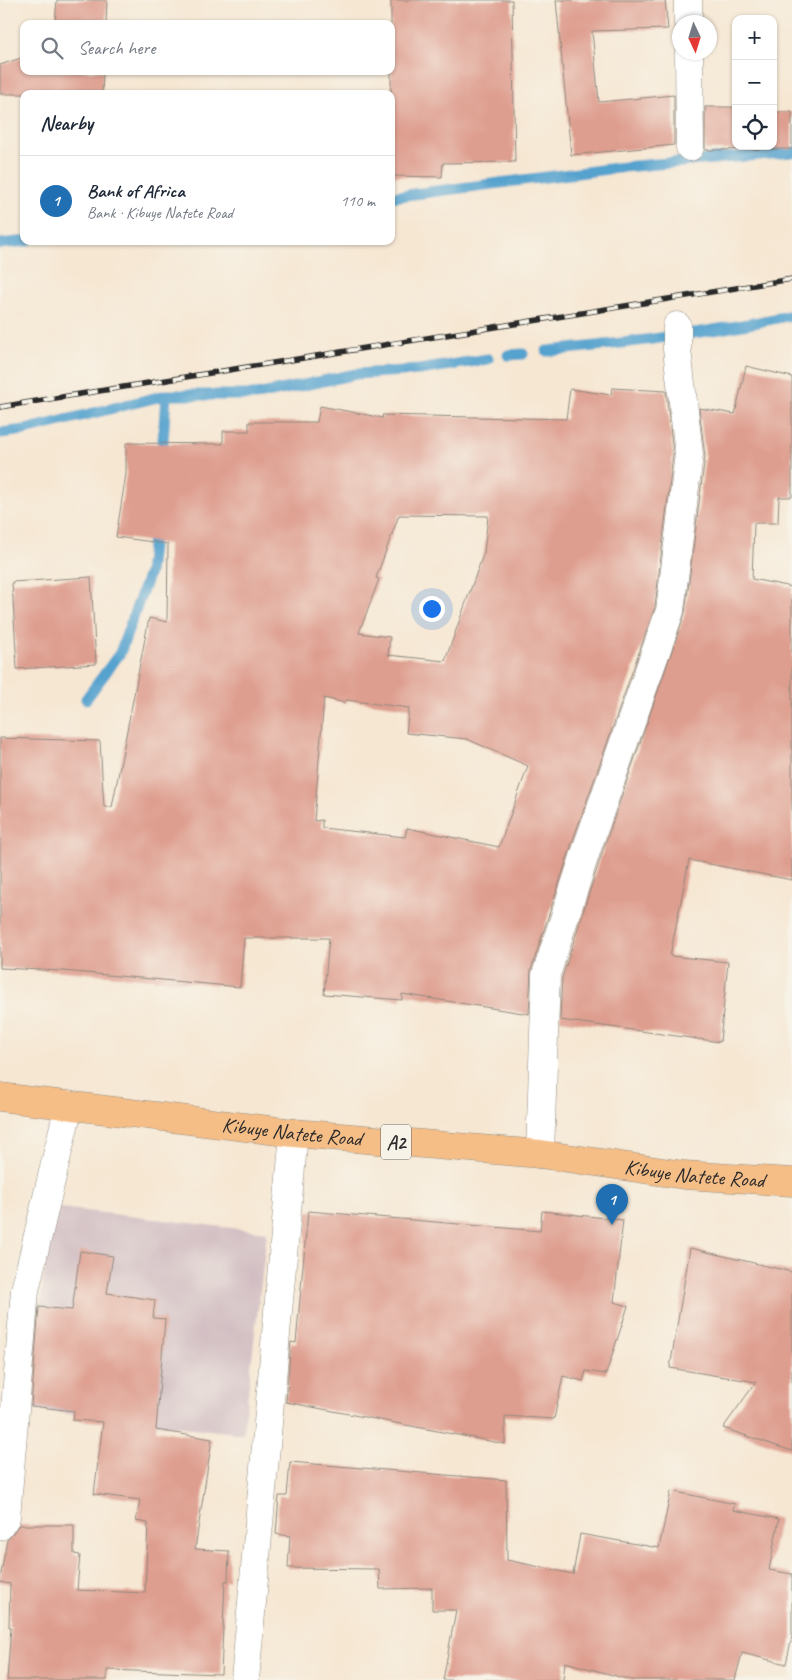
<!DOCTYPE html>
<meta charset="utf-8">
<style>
:root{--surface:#fff;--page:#f2f2f3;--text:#1f2937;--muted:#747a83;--line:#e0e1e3;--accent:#1f6fb2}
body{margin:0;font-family:Caveat,sans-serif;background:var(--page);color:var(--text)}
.controls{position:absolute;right:15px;top:15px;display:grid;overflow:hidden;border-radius:10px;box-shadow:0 1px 4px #0004}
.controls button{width:45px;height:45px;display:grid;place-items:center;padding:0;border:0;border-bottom:1px solid var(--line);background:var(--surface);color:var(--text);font:25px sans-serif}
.compass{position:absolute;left:672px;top:15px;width:45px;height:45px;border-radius:50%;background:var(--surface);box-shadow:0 1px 4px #0004;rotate:176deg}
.you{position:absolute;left:431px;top:608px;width:18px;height:18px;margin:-12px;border:4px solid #fff;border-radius:50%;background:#1a73e8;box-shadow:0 0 0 8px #1a73e833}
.badge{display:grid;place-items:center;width:32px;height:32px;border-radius:50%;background:var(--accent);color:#fff;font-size:16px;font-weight:700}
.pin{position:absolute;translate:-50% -41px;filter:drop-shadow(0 1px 2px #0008)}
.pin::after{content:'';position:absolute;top:26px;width:18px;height:15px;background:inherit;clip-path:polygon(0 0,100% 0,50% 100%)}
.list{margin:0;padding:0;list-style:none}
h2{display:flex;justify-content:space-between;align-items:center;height:65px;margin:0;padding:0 20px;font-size:21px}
h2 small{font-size:16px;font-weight:400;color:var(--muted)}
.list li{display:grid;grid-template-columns:32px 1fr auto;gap:15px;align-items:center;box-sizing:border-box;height:90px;padding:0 20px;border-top:1px solid var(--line)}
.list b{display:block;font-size:19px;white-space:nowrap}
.list p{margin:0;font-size:16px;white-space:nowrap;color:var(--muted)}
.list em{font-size:16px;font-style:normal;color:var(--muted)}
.icon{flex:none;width:28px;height:28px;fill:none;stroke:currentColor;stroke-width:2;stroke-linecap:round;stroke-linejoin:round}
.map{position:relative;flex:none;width:792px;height:1680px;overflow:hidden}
.search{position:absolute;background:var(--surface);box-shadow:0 1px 4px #0004;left:20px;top:20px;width:375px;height:55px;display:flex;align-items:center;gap:12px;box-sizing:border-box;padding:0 18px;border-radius:10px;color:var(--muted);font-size:19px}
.panel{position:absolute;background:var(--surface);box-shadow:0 1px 4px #0004;left:20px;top:90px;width:375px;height:155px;border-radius:10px}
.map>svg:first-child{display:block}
.industrial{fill:#d2bec2}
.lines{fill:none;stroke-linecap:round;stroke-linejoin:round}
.stream{stroke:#55a2ce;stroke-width:11}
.building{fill:#de9e8f;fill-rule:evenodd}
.minor-casing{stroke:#90897f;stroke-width:29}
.primary-casing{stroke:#90897f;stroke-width:29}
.minor{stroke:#fff;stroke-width:28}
.primary{stroke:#f6be87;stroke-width:28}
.rail-casing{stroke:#2b2b2b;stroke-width:5.5}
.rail{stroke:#f7f3e8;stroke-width:4;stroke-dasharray:11;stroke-linecap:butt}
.labels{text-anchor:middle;stroke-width:4;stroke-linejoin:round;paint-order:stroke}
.shield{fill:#f7f3e8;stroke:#686764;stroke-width:1}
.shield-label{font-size:20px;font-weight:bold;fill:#2b2b2b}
.street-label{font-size:21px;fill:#2b2b2b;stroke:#f7f3e8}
</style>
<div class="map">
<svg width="792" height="1680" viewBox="0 0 792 1680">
<rect width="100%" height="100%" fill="#f7f3e8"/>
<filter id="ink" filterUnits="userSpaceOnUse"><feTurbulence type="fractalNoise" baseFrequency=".02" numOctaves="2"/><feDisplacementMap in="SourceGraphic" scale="10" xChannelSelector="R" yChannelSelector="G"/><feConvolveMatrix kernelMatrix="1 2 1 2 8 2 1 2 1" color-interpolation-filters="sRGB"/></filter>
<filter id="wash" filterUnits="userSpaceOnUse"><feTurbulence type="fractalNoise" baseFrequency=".0096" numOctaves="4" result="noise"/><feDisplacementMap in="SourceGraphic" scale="20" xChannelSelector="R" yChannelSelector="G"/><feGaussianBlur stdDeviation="1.12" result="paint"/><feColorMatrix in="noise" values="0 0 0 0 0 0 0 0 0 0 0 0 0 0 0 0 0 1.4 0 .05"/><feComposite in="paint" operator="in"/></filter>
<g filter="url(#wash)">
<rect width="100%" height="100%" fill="#f6e7d3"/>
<path class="industrial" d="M52,1207L267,1232L243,1434L28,1409Z"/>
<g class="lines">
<path class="stream" d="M391,197L624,167L792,152
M0,244L27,241
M547,351C629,343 711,333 792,315
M508,355L523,354
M0,433L25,430L166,395H257L356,374L419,370L488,359
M162,457L166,395
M86,699L120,653L149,573L154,528"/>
</g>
<g id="blocks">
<path class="building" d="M57,0H107L106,24H55Z
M391,0H512L515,162L443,163L442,177L391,176Z
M556,0H665L668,29L592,31L599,102L674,95V145L571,155Z
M24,57V71H103L102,94H0V65Z
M705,107H736V146H773V112H792V149L705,150Z
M746,366L792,377V497H779L778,523H754L752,579L792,587V880L689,860L670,956L728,962L720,1042L560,1020L562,978L603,850L685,613L705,456L699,408L735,414Z
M612,388L666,391L673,454L655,607L573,840L531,970L529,1014L402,994V1000L324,994L329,938H244L240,987L63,971L0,968V738L100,741L104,807H112L149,618L167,622L168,544L116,537L126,474V443L223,444V431H249V422H317L320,406L383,418L382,415L566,419L570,389L611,395ZM399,515L488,516L484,552L445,661L388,655L390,637L359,633L379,579L376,578ZM324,698L345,703L346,700L409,708L406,733L467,739L528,766L499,847L407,828L405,837L322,828V820L314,821Z
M91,577L96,664L17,669L12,582Z
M308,1211L540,1231L542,1211L623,1220L614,1302L628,1306L606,1374L586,1371L583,1381L563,1376L554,1419L505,1416V1444L286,1402L291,1342L296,1343Z
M690,1248L792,1272V1451L723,1428L756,1382L670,1368Z
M80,1251L113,1256L107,1293L155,1300L153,1318L165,1319L156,1430L212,1439L195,1549L229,1551L228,1581H225L221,1674L107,1670V1680H7L11,1627H9L10,1584L0,1582V1579L7,1540L19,1525H74V1554L80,1555L77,1590L145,1593L148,1523L136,1521L140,1500L94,1494L103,1422L73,1420L74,1411L31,1406L39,1307L72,1310Z
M290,1462L506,1480L507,1560L573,1574L580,1534L659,1548L671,1491L735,1504L733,1510L779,1519L769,1570L792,1574V1637L786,1664L742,1653L735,1680H631L565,1662L563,1680H443L456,1610H432V1588L380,1589L379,1569L288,1568L290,1536L276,1534L279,1496H287Z"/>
</g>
</g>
<g filter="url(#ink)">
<use href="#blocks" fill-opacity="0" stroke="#90897f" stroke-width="1"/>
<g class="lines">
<defs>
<path id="minor" d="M688,0V22
M689,52L690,147
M540,1154L546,975L588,845L670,611L689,454L677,349V326
M0,1526L6,1517L25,1290L69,1105
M245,1680L294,1133"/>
<g id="primary">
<path id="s1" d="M0,1097L294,1133L540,1154L684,1175L792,1182"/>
</g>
</defs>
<use href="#minor" class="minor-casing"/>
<use href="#primary" class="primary-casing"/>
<use href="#minor" class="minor"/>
<use href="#primary" class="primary"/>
<defs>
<path id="rail" d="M0,407L792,279"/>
</defs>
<use href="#rail" class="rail-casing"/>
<use href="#rail" class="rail"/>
</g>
</g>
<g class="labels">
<rect class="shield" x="381" y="1124.5" width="30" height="35" rx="4"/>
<g class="shield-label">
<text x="396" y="1149">A2</text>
</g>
<g class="street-label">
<text dy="7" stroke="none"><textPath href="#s1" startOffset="294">Kibuye Natete Road</textPath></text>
<text dy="7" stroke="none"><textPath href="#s1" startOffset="699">Kibuye Natete Road</textPath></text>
</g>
</g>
</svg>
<div class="controls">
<button>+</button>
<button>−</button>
<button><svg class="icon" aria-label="locate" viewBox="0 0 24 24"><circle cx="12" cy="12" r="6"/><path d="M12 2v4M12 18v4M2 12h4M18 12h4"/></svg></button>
</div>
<svg class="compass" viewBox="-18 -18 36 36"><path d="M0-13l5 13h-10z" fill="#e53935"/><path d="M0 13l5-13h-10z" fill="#747a83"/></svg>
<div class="you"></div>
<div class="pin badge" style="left:612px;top:1225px">1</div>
<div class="search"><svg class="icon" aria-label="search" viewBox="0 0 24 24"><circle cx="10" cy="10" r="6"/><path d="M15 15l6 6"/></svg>Search here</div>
<section class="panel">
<h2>Nearby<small></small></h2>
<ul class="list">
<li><span class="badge">1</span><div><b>Bank of Africa</b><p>Bank · Kibuye Natete Road</p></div><em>110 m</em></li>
</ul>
</section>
</div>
